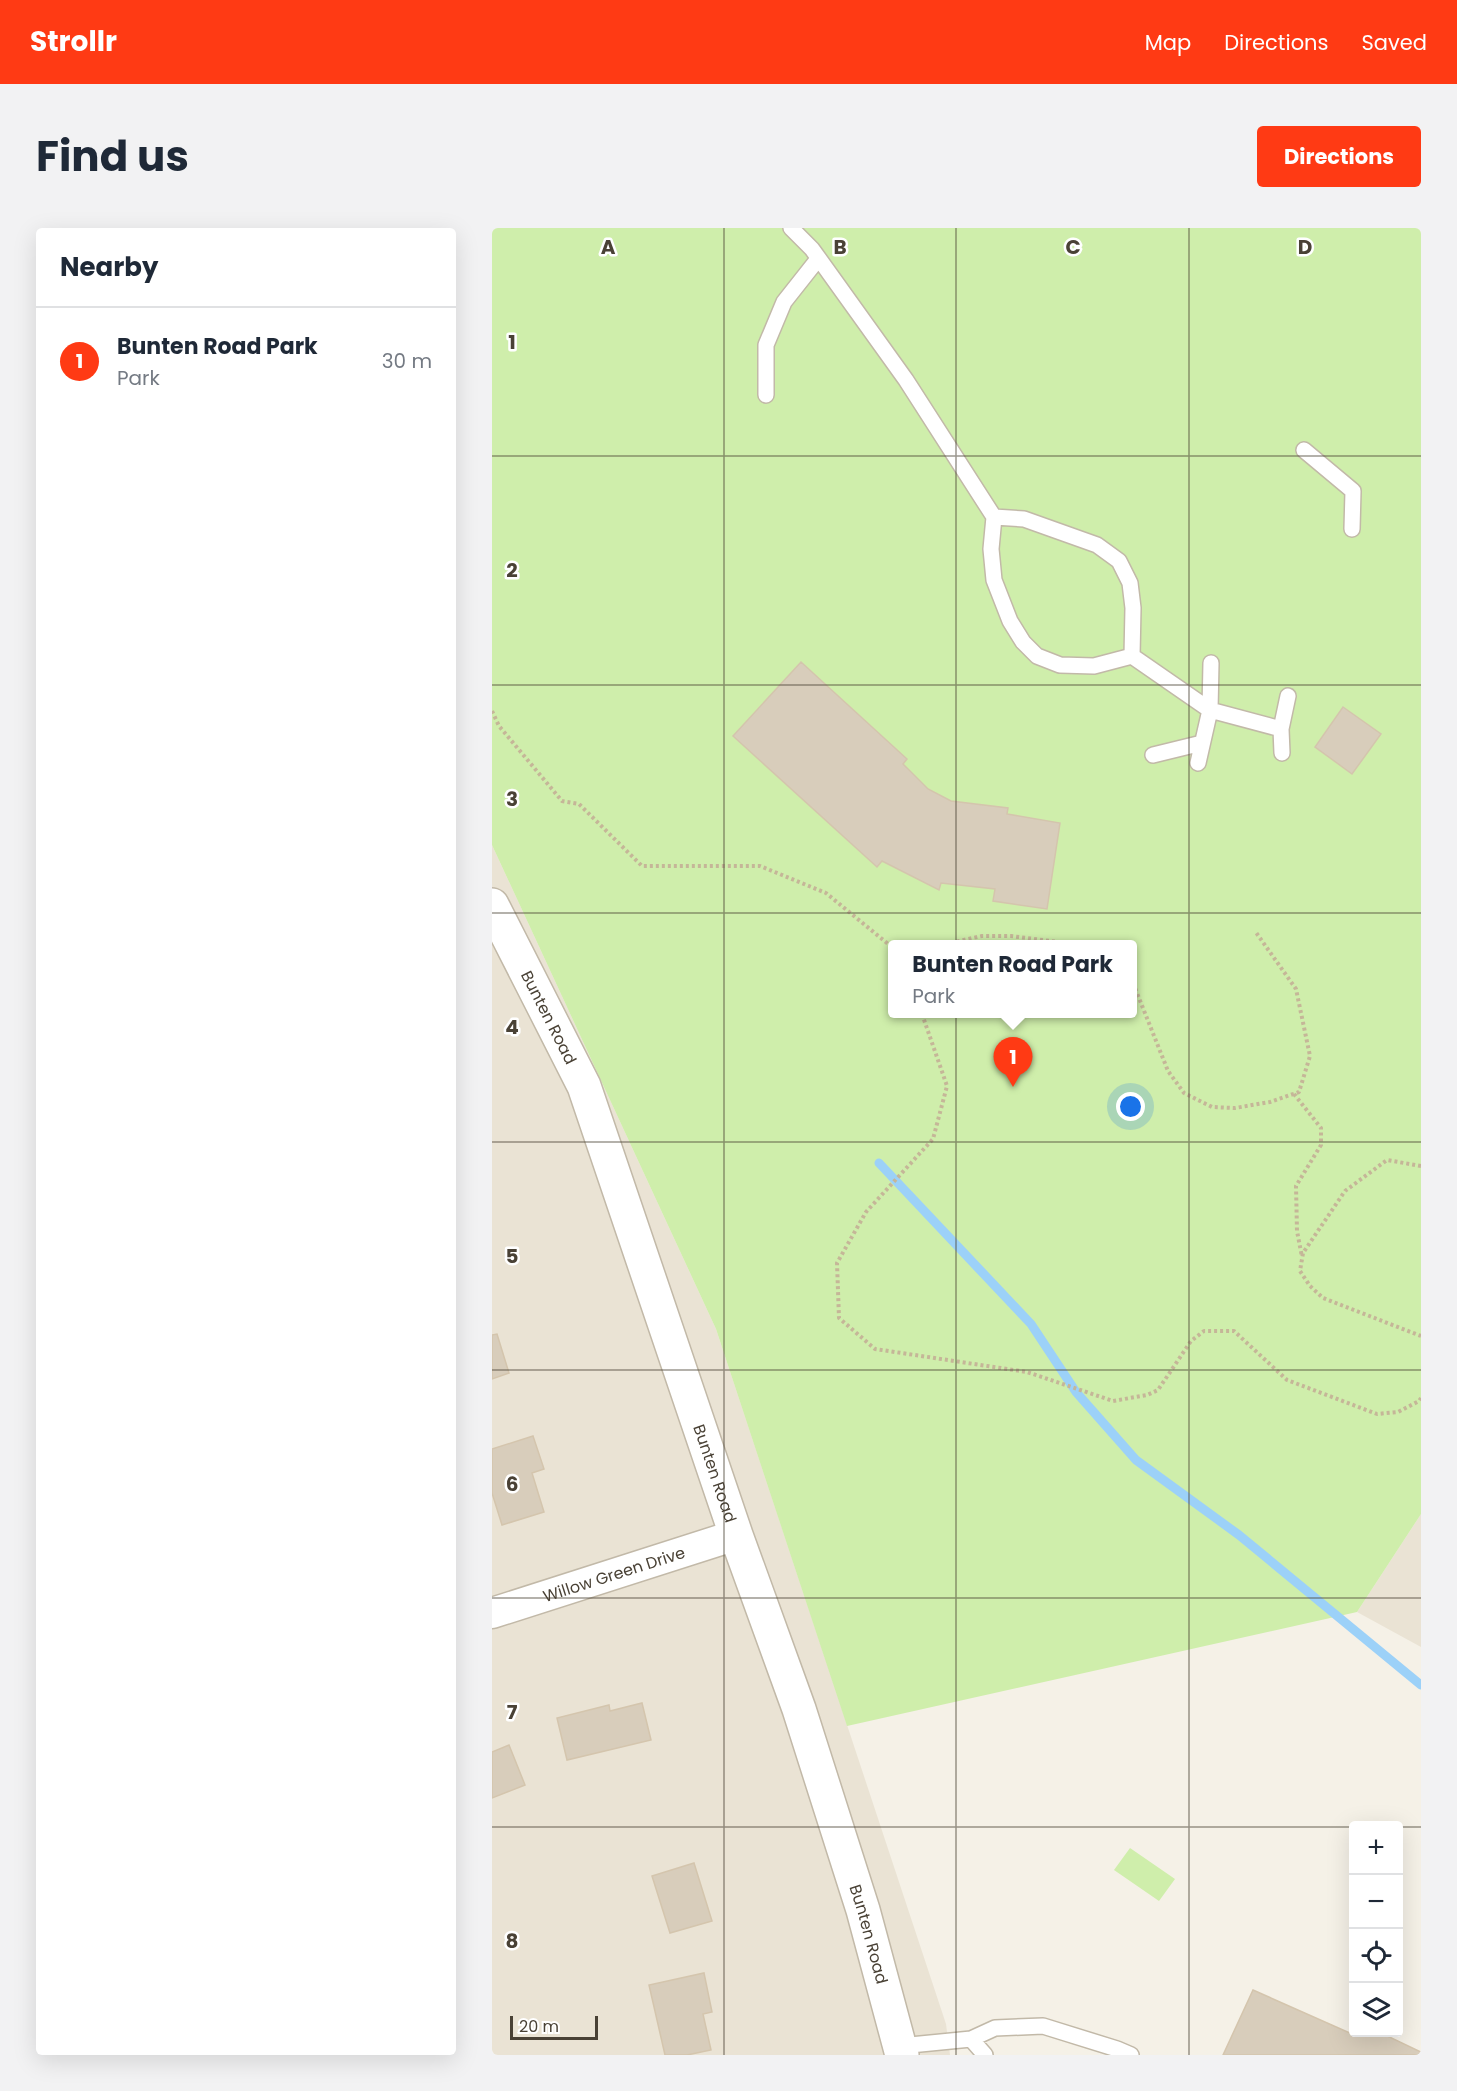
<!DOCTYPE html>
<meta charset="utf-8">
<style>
:root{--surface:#fff;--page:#f2f2f3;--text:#1f2937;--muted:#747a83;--line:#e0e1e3;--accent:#ff3a14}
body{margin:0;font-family:Poppins,sans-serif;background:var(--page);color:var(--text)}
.controls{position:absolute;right:18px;bottom:18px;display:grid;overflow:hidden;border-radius:6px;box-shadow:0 6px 24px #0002}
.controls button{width:54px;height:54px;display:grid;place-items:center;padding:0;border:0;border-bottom:2px solid var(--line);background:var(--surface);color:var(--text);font:30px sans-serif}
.scale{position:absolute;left:18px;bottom:15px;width:88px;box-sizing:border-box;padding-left:6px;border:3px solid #494135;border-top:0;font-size:16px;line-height:21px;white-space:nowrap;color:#494135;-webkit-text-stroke:4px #fff;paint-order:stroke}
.you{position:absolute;left:639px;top:879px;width:21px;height:21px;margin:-15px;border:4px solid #fff;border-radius:50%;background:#1a73e8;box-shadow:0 0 0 9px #1a73e833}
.badge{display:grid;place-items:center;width:39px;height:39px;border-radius:50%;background:var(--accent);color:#fff;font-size:20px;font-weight:700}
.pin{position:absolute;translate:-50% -50px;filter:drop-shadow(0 2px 3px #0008)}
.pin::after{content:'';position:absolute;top:32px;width:21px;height:18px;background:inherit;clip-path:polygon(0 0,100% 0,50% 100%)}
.popup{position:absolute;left:396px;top:712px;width:249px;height:78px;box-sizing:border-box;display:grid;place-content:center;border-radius:6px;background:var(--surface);filter:drop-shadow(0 2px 4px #0005);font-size:20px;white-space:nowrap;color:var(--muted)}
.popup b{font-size:22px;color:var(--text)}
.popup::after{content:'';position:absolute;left:50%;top:100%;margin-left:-12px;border:12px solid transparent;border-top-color:var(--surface)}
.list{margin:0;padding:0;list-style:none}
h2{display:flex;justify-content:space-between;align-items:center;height:78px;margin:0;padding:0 24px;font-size:26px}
h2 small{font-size:20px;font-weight:400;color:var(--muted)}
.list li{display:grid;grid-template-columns:39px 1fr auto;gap:18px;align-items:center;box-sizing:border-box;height:108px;padding:0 24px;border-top:2px solid var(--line)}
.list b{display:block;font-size:22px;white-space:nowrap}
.list p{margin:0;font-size:20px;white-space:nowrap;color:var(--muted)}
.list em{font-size:20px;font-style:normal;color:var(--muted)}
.icon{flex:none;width:33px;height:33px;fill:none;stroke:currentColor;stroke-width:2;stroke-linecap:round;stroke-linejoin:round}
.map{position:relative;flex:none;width:929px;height:1827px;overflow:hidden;border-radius:6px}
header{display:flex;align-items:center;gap:36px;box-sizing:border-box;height:84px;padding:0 30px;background:var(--accent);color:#fff}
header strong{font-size:28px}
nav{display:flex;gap:33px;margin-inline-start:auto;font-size:21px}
.intro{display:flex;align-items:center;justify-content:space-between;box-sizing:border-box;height:144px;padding:0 36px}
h1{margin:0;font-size:42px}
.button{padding:15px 27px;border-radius:6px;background:var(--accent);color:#fff;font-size:21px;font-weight:700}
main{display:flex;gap:36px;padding:0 36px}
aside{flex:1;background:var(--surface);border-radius:6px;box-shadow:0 6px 24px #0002}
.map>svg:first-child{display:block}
.residential{fill:#eae3d4}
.green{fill:#cfeeab;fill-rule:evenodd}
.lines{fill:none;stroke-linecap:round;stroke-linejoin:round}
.stream{stroke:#9cd1f8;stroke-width:9}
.building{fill:#d8cdbb;stroke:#d4c5ad;stroke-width:1.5}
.service-casing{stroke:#c2b9a8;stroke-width:18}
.minor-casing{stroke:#c2b9a8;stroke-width:33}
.tertiary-casing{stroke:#c2b9a8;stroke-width:36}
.path{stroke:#c5b698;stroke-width:4;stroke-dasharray:3 3;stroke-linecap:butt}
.service{stroke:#fff;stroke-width:15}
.minor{stroke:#fff;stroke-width:30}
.tertiary{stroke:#fff;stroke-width:33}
.grid{fill:none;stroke:#494135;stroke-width:1.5;stroke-opacity:0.55}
.labels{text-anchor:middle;stroke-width:5;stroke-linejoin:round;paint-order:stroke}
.street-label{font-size:16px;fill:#494135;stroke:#fff}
.grid-label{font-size:20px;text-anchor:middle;font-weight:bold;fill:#494135;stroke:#fff;stroke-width:5;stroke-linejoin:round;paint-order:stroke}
</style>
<header>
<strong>Strollr</strong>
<nav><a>Map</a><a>Directions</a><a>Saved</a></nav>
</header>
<div class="intro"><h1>Find us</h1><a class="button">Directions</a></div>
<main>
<aside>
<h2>Nearby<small></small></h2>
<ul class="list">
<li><span class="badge">1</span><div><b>Bunten Road Park</b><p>Park</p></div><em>30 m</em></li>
</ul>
</aside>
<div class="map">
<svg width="929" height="1827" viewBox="0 0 929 1827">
<rect width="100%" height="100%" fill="#f5f1e7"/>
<path class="residential" d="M0,617L224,1101L454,1796L458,1827H0Z
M929,1286V1419L865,1384Z"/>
<path class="green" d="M0,0H929V1286L865,1384L355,1498L224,1101L0,617ZM401,716H641V786H401Z
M638,1620L683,1651L667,1673L622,1642Z"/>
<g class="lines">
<path class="stream" d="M387,935L539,1096L584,1164L644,1232L747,1307L929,1457"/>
</g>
<path class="building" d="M309,434L415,531L411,536L436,561L459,573L516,580L515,586L568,595L555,681L501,673L503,661L449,655L447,662L390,633L385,639L241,508Z
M851,479L889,506L860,546L823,519Z
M5,1106L17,1145L0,1151V1107Z
M41,1208L52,1241L40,1245L52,1284L10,1297L0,1265V1221Z
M150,1475L159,1512L75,1532L65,1490L117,1477L118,1483Z
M17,1517L33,1557L0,1570V1524Z
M202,1635L220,1693L178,1705L160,1648Z
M212,1745L220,1784L211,1786L219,1822L195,1827H173L157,1757Z
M761,1762L860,1806L862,1803V1804H887L929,1824V1827H731Z"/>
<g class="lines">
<defs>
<path id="service" d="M299,0L320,21L414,152L502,289L499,321L502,352L518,393L531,414L545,428L568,437L602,438L640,428L718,482L789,501L790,525
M274,167V117L292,74L326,31
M812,222L861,263L860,301
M502,289L532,291L605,317L627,333L638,355L641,380L640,428
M789,501L796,468
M661,527L710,515
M706,535L718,482L719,435
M479,1811L493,1827
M408,1818L479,1811L503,1800L551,1798L625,1821L639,1827"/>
<g id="minor">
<path id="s1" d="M0,1385L244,1307"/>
</g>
<g id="tertiary">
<path id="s2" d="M0,677L92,858L244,1307L307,1481L371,1682L410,1827"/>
</g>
</defs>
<use href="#service" class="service-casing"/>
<use href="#minor" class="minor-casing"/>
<use href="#tertiary" class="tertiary-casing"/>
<path class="path" d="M0,483L7,498L70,573L87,576L150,638H268L334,665L401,720
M453,716L490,708H519L582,716
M641,755L676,843L692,865L720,879L743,880L778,874L807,864L818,828L804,761L763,703
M430,786L455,858L441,911L374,984L345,1035L347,1090L383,1121L535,1144L621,1173L655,1167L666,1162L699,1113L712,1103H742L795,1152L885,1186L906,1184L927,1173L929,1170
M802,866L829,900V917L804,958L805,1003L810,1029
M929,938L895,932L853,963L811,1025L808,1043L818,1058L831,1070L929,1108"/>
<use href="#service" class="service"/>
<use href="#minor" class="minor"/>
<use href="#tertiary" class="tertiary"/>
</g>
<path class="grid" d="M232,0V1827M464,0V1827M697,0V1827M0,228H929M0,457H929M0,685H929M0,914H929M0,1142H929M0,1370H929M0,1599H862M906,1599H929"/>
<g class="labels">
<g class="street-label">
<text dy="6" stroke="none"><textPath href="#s2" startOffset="126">Bunten Road</textPath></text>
<text dy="6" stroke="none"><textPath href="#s2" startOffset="612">Bunten Road</textPath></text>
<text dy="6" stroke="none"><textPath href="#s1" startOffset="128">Willow Green Drive</textPath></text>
<text dy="6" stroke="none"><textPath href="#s2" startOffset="1098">Bunten Road</textPath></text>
</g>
</g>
<g class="grid-label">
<text x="116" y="26">A</text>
<text x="348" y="26">B</text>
<text x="581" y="26">C</text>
<text x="813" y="26">D</text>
<text x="20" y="121">1</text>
<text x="20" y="349">2</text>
<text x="20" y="578">3</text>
<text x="20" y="806">4</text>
<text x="20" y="1035">5</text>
<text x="20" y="1263">6</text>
<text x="20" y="1491">7</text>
<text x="20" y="1720">8</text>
</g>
</svg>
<div class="controls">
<button>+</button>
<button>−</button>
<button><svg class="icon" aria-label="locate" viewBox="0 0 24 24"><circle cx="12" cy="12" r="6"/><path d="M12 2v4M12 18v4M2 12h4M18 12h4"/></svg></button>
<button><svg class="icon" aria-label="layers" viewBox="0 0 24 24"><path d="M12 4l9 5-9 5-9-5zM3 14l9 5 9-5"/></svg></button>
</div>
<div class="scale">20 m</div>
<div class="you"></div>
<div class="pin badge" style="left:521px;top:859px">1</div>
<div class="popup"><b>Bunten Road Park</b>Park</div>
</div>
</main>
